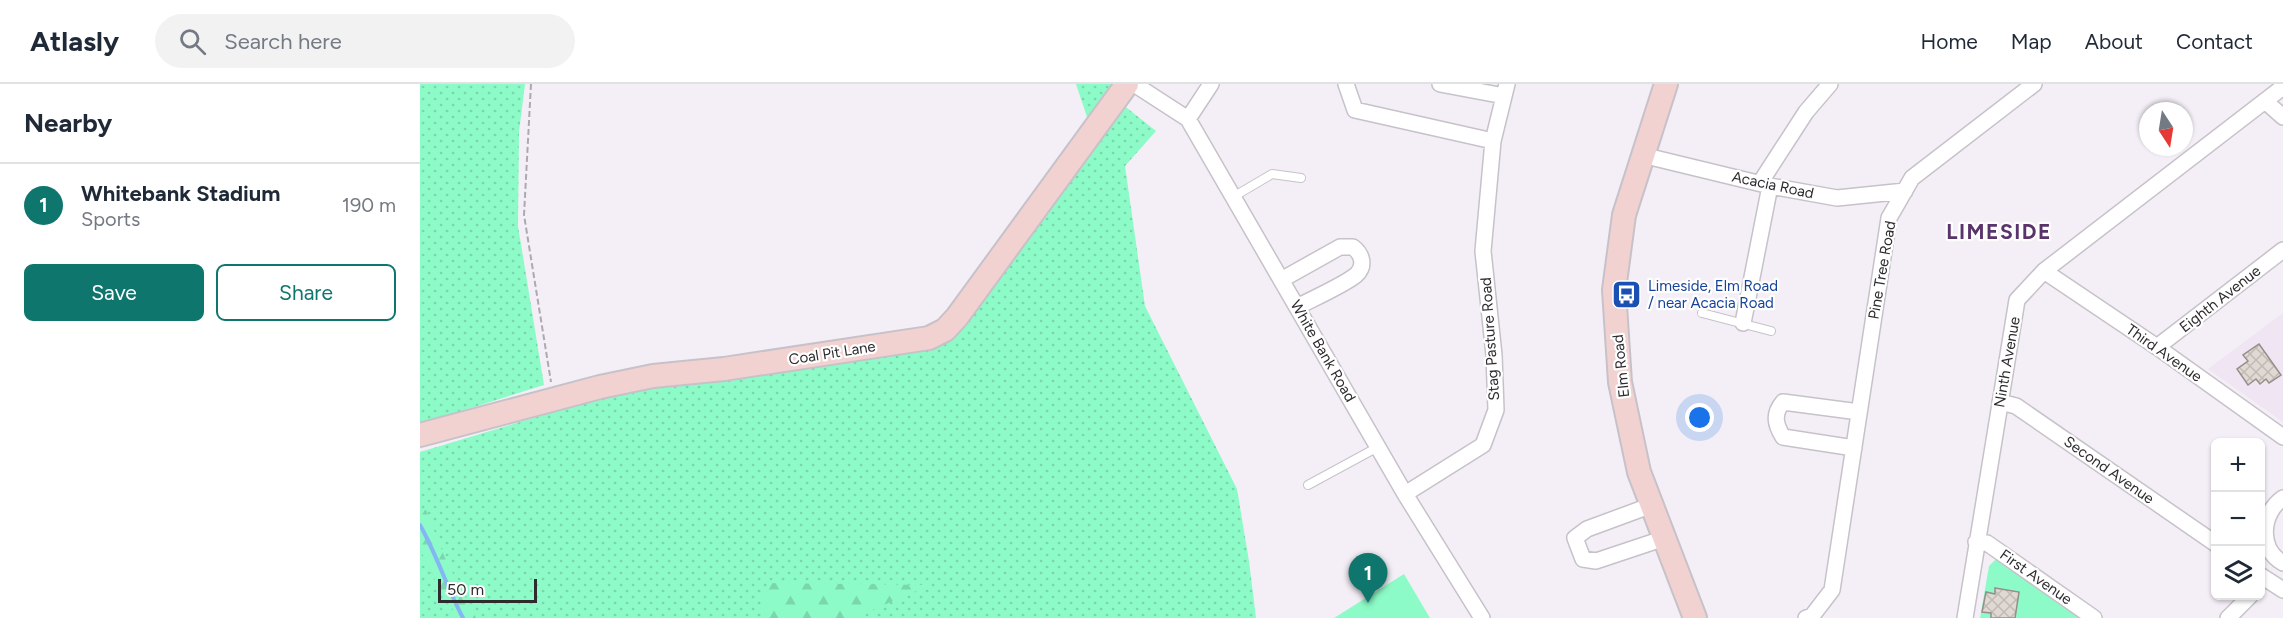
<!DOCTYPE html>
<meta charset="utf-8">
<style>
:root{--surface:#fff;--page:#f2f2f3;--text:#1f2937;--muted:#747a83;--line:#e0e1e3;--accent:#0f766e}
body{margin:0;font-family:Figtree,sans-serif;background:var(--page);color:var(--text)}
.controls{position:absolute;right:18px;bottom:18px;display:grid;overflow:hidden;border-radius:9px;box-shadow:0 2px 4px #0004}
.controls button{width:54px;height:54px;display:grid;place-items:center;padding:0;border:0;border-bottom:2px solid var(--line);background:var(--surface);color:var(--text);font:30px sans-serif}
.compass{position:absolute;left:1719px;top:18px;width:54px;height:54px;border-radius:50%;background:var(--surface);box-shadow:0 2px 4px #0004;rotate:168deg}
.scale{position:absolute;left:18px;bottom:15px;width:99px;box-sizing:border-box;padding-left:6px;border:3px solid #2d2b2e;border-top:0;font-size:16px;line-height:21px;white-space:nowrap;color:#2d2b2e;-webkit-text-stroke:4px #fefefe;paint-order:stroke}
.you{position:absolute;left:1280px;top:334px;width:21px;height:21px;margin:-15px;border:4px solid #fff;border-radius:50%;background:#1a73e8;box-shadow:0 0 0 9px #1a73e833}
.badge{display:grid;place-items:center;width:39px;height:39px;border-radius:50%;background:var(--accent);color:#fff;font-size:20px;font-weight:700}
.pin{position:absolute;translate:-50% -50px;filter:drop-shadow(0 2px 3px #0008)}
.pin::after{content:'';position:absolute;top:32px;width:21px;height:18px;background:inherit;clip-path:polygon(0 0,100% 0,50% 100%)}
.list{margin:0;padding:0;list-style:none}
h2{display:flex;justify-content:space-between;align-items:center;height:78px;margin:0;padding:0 24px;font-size:26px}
h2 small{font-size:20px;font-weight:400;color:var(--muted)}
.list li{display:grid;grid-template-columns:39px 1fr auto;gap:18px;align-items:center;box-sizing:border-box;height:84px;padding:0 24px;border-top:2px solid var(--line)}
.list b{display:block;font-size:22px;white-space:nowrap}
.list p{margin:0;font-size:20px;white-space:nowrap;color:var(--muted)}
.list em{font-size:20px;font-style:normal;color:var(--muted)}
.actions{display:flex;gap:12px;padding:18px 24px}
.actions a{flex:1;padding:14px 0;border:2px solid var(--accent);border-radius:9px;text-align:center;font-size:21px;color:var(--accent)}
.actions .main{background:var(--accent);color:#fff}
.icon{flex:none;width:33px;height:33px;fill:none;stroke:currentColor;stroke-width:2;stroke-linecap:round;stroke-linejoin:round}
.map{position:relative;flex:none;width:1863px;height:534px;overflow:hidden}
header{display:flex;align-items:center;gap:36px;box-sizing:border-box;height:84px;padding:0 30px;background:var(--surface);border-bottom:2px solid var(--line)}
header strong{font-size:28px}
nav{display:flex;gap:33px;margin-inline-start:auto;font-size:21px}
.search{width:420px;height:54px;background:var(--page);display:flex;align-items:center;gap:15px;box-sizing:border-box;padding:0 21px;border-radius:33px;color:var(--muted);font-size:22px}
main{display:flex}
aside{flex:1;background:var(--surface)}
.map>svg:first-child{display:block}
.built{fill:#efe5f3}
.grass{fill:url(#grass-dots)}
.forest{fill:url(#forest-firs)}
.park{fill:#8dfbc7}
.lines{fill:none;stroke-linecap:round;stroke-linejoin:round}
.stream{stroke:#83b6f3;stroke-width:4}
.building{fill:url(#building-cross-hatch);stroke:#968e8a;stroke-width:1.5}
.lane-casing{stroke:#c7c2c9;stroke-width:10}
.street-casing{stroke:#c7c2c9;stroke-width:18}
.secondary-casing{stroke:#c7c2c9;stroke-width:26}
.path{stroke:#ada9ae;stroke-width:2;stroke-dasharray:6 3;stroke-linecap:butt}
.lane{stroke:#fff;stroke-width:8}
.street{stroke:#fff;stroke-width:15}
.secondary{stroke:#f1d2d1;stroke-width:22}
.labels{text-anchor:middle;stroke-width:4.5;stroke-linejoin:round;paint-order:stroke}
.street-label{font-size:15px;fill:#2d2b2e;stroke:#fefefe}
.transit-label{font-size:15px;fill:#164399;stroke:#fefefe;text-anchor:start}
.district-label{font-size:21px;font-weight:bold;letter-spacing:1.5px;fill:#5a336a;stroke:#fefefe}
</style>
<header>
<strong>Atlasly</strong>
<div class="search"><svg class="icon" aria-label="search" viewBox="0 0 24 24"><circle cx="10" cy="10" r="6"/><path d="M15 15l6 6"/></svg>Search here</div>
<nav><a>Home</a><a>Map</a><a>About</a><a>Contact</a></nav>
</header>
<main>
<aside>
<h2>Nearby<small></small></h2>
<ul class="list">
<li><span class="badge">1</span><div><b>Whitebank Stadium</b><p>Sports</p></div><em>190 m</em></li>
</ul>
<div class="actions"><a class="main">Save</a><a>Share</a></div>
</aside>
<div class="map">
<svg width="1863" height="534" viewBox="0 0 1863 534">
<defs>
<pattern id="grass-dots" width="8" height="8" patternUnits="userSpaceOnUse" patternTransform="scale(1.5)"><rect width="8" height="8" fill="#8dfbc7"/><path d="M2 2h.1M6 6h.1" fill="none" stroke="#7ad7ab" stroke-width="1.8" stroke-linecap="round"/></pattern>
<pattern id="forest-firs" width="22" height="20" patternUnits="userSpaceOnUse" patternTransform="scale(1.5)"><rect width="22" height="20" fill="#8dfbc7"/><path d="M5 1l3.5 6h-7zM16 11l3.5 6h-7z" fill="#7ad7ab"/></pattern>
<pattern id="building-cross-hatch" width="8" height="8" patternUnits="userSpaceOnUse" patternTransform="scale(1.5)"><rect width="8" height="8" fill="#e0d8d3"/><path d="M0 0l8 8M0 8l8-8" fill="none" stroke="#c0bab5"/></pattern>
</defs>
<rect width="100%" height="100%" fill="#f4eff6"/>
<path class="built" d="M1863,229V338L1788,285Z"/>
<path class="grass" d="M0,0H105L99,48L98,142L124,301L0,340Z
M656,0H694L668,36Z
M702,20L736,47L705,82L725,222L817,405L829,477L836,534H0V368L196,309L517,260Z"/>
<path class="forest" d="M6,426L25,474L56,534H38L15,496L0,465V427Z
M348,499L510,501L434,534H345L342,514Z"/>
<path class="park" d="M1577,474L1662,534H1560L1569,482Z
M984,490L1010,534H914Z"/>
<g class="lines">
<path class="stream" d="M0,441C17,471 27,504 43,534"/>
</g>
<path class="building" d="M1839,260L1861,291L1849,299L1846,295L1840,300L1836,295L1828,301L1817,285L1828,277L1823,271Z
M1575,504L1599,508L1595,534H1571V529L1562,528L1566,508L1575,510Z"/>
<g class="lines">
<defs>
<path id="lane" d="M813,113L852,90L881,94
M1282,229L1351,247
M888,401L958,363"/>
<path id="street" d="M714,0L768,35
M791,0L768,35L985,410L1062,534
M926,0L935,26L1073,57
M1020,0L1084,12
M1845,17L1863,33
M1222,71L1350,102L1417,114L1485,107
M1340,99L1386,28L1410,0
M1624,187L1737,263L1863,353
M861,196L920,163H933C942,170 946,182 936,191C924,201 892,215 877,223
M1323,239L1350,102
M1737,263L1863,166
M1580,318L1596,322L1796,460
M1434,364L1363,353C1355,340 1353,330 1363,318L1439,328
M985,410L1063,361L1076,326L1074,271L1063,167L1073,57L1087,0
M1863,414C1841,429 1838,465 1863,479
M1232,421L1167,445L1155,454L1163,475L1176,477L1245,454
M1556,458L1567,459L1674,534
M1840,491L1863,506
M1386,534L1392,532L1412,506L1469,134L1492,94L1614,0
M1545,534L1597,216L1624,187L1863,3
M1808,534L1830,512"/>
<path id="secondary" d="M1246,0L1204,131L1194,206L1200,298L1219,388L1275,534
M0,351L180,303L233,292L304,285L509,254L525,246L537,233L707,0"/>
</defs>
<use href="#lane" class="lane-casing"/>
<use href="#street" class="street-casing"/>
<use href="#secondary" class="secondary-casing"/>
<path class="path" d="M111,0L104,131L131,298"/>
<use href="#lane" class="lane"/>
<use href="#street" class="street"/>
<use href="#secondary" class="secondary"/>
</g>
<defs>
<symbol id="bus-square" viewBox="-11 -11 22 22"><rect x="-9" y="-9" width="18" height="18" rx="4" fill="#1a4fb4" stroke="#fefefe"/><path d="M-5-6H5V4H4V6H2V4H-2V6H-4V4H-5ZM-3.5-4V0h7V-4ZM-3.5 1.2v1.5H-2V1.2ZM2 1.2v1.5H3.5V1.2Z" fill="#fff"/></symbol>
</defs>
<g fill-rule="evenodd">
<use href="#bus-square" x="1190" y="194" width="33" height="33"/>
</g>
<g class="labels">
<g class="street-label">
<text transform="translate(1353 101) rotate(12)" y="5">Acacia Road</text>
<text transform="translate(1462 186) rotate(-80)" y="5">Pine Tree Road</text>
<text transform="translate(1800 215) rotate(-38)" y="5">Eighth Avenue</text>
<text transform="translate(1070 255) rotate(-94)" y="5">Stag Pasture Road</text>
<text transform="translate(903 267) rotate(60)" y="5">White Bank Road</text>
<text transform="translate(412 269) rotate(-9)" y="5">Coal Pit Lane</text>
<text transform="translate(1744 269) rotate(35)" y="5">Third Avenue</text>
<text transform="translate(1587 278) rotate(-80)" y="5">Ninth Avenue</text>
<text transform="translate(1201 282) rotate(-96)" y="5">Elm Road</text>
<text transform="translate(1689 386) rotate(35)" y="5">Second Avenue</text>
<text transform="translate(1616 493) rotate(35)" y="5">First Avenue</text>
</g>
<g class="transit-label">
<text x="1228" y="207">Limeside, Elm Road<tspan x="1228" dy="17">/ near Acacia Road</tspan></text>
</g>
<g class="district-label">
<text x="1579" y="155">LIMESIDE</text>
</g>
</g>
</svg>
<div class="controls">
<button>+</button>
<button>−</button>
<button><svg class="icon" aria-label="layers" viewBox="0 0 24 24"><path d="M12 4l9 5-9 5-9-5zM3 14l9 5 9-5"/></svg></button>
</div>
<svg class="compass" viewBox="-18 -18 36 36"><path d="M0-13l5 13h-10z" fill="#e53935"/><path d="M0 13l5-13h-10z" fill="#747a83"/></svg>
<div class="scale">50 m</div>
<div class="you"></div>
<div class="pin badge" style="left:948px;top:519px">1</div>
</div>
</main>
